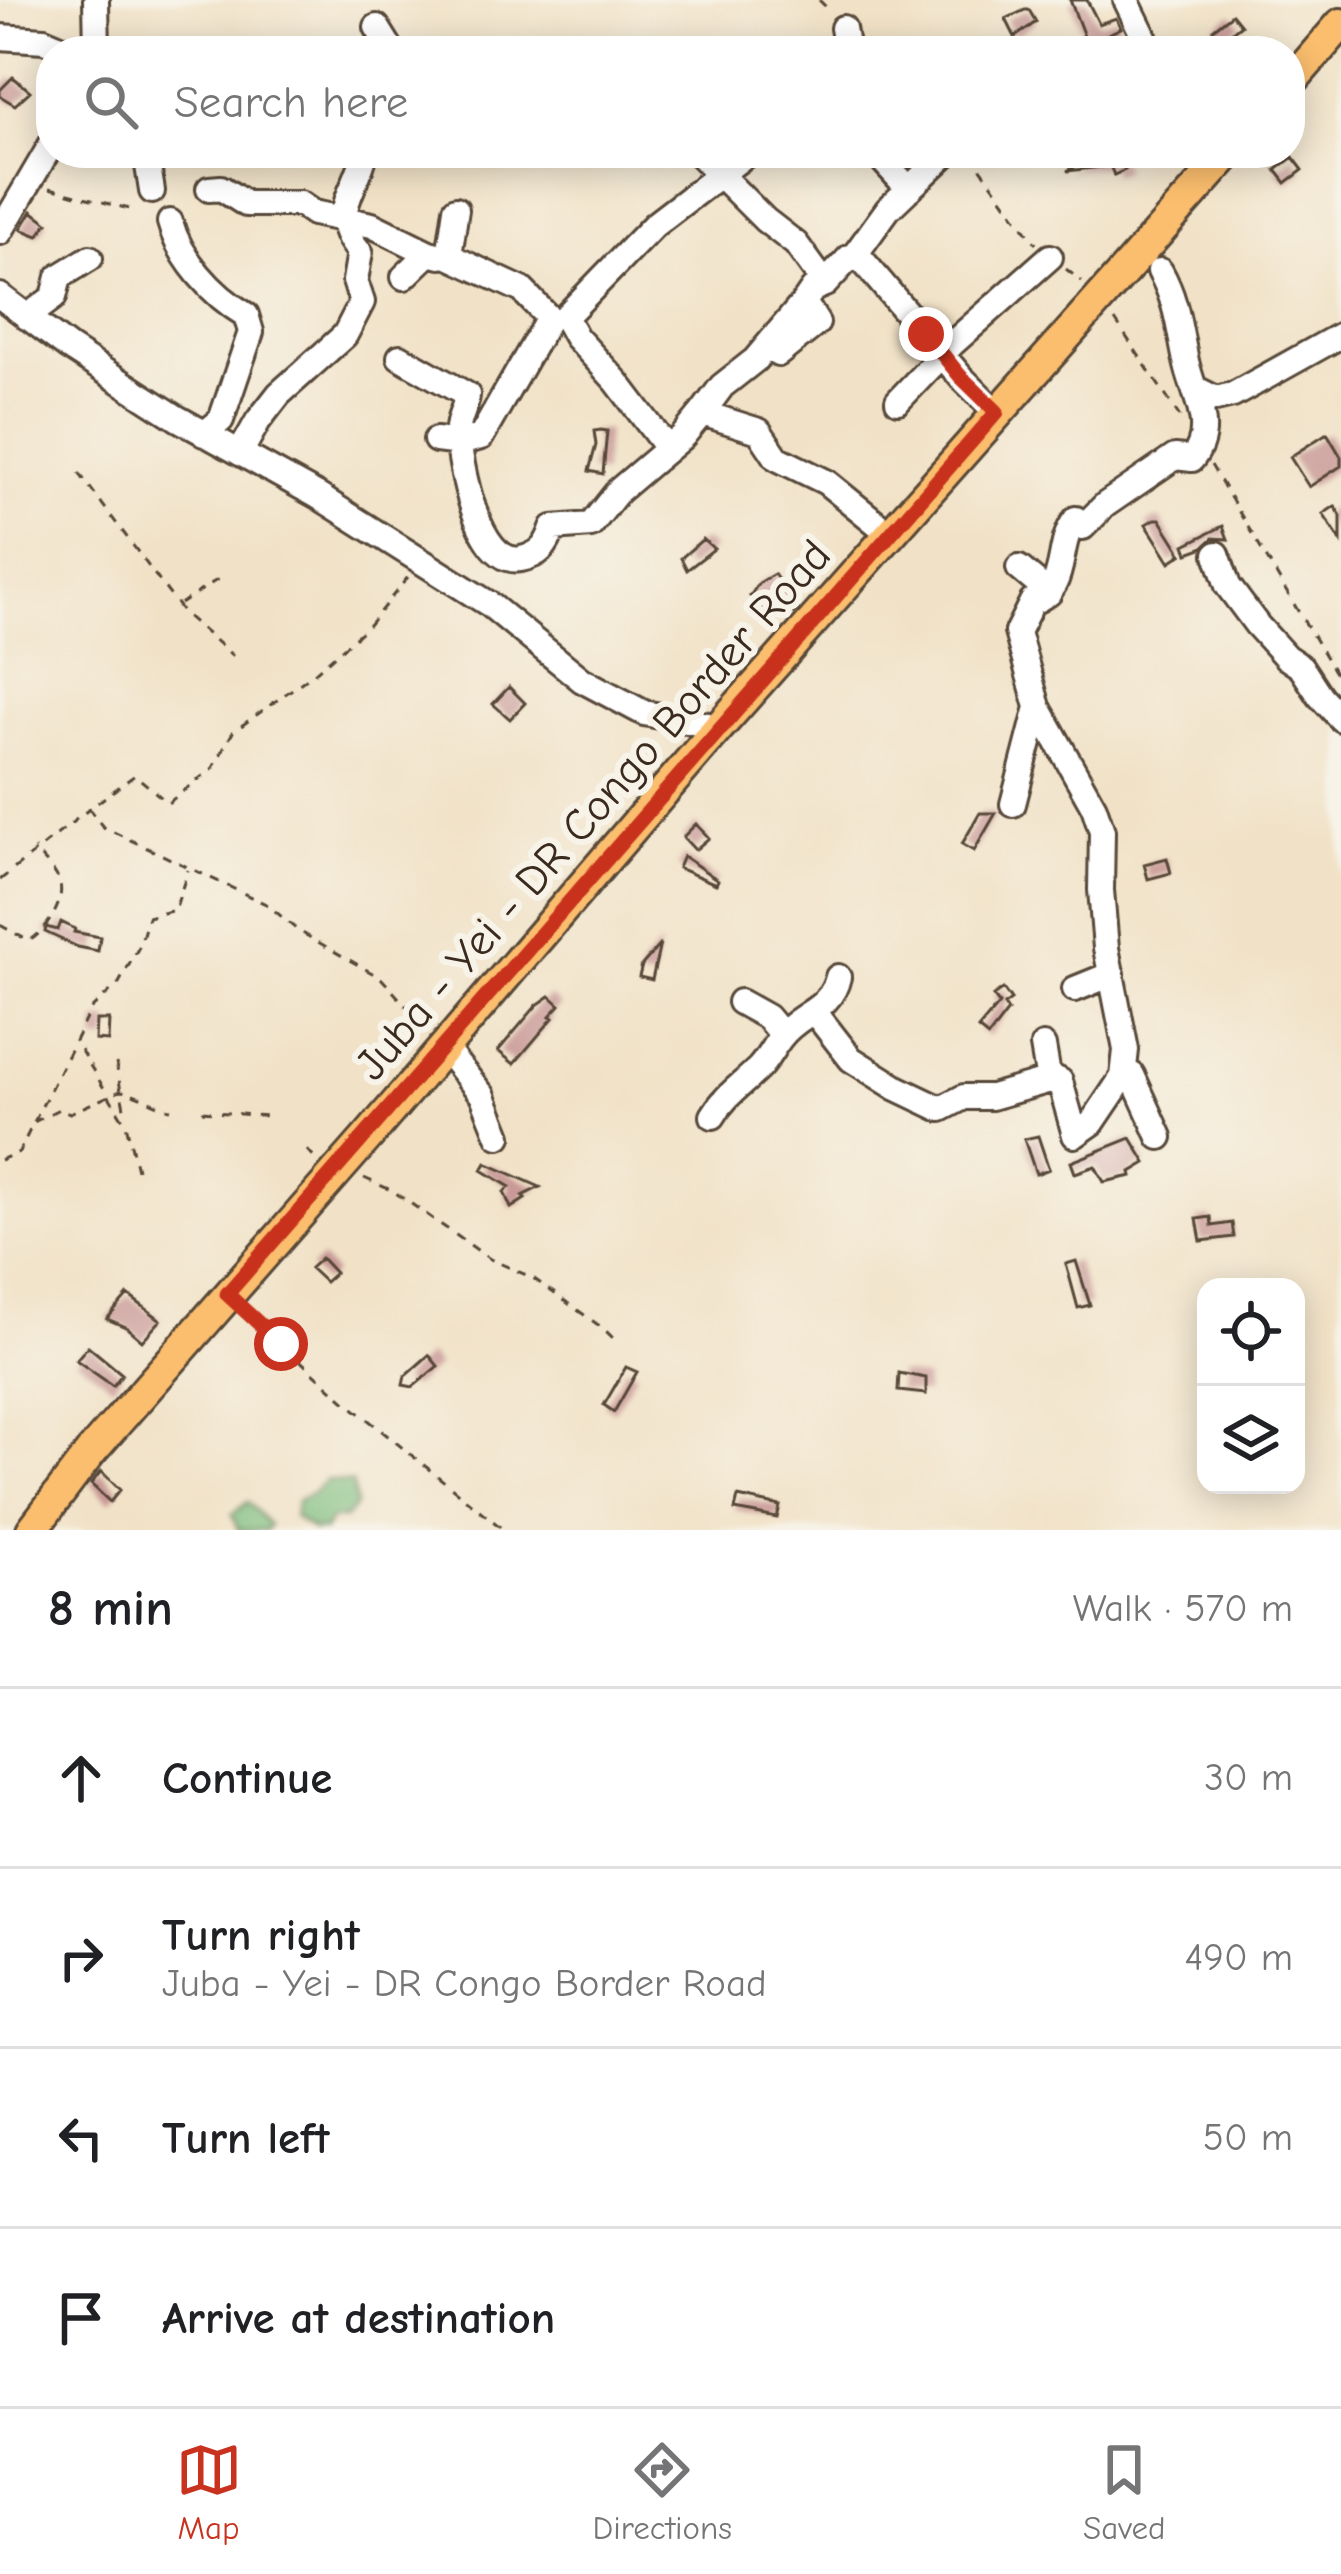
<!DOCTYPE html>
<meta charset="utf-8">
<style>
:root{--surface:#fff;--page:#f2f2f2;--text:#202124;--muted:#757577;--line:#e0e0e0;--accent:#c8321e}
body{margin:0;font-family:"Comic Neue",sans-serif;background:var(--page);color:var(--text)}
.controls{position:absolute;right:36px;bottom:36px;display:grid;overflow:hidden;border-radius:24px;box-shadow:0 6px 30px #0003}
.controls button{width:108px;height:108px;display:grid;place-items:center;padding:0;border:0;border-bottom:3px solid var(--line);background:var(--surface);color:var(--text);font:60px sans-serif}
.stop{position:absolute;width:36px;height:36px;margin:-27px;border:9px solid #c8321e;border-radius:50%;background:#fff}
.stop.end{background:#c8321e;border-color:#fff;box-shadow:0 3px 12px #0008}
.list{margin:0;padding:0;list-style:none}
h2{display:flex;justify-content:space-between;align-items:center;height:156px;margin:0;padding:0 48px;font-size:51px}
h2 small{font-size:39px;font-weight:400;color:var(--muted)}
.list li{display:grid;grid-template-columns:78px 1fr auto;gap:36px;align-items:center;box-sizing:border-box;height:180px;padding:0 48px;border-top:3px solid var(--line)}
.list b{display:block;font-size:45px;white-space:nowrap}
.list p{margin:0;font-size:39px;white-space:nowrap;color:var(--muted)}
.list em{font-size:39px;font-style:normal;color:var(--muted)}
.icon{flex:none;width:66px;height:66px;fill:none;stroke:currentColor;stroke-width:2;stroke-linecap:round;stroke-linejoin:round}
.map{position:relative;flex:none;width:1341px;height:1530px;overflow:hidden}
.search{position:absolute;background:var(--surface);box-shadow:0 6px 30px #0003;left:36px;right:36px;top:36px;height:132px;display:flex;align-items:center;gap:30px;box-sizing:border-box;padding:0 42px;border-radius:48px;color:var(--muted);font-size:45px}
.sheet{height:876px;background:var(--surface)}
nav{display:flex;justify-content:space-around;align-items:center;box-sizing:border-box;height:168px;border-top:3px solid var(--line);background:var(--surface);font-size:33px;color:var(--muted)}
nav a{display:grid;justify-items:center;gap:6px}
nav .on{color:var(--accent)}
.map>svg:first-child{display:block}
.forest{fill:#7dbc7d;stroke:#5c734e;stroke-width:3}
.building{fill:#c89795}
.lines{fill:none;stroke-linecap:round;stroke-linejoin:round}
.minor-casing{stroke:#564637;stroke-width:30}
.major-casing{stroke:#564637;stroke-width:36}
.path{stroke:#564637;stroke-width:3;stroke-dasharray:9 9;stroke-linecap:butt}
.minor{stroke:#fff;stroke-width:24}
.major{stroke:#fbbe6e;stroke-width:30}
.route{stroke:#c8321e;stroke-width:15}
.labels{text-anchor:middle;stroke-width:12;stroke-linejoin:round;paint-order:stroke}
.street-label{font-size:45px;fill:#3b2a1e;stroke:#f7f3e8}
</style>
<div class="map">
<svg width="1341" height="1530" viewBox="0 0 1341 1530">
<rect width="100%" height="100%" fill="#f7f3e8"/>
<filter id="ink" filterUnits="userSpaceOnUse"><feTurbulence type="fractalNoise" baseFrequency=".00833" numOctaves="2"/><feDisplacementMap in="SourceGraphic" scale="24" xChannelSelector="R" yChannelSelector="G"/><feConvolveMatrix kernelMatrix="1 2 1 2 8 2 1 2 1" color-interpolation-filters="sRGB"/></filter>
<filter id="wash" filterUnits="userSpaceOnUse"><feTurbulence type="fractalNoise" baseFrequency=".004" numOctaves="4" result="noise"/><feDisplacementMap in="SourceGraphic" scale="48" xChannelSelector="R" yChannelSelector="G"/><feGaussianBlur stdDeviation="2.7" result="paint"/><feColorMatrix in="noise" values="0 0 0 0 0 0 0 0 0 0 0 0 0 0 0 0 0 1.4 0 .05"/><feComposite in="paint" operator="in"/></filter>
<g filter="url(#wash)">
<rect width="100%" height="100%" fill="#f1e2c7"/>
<path class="forest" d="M326,1480L352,1483L356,1505L345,1518L331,1519L325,1530H312L294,1517L297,1501L313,1493Z
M248,1502L269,1525L266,1530H238L232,1514Z"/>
<g id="blocks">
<path class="building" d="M1070,0H1087L1099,24L1116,18L1121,28L1087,44Z
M1025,10H1029L1036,22L1015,37L1006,19Z
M1232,14L1241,25L1222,40L1213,29Z
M13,77L30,91L15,105L0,96V90Z
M1099,153H1118L1125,170L1114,175L1110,166L1067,171Z
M1293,157L1303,170L1286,183L1276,170Z
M32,211L48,223L38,236L21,229Z
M601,430L607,431L603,474L589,471L596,445L594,431Z
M1327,433L1341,457V466L1309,487L1290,457Z
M1335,506L1341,516V541L1323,514Z
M1155,519H1160L1182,554L1170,562L1146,524Z
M1223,526L1228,539L1213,538L1202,548L1188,553L1185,545Z
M703,539L714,549L687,570L681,558Z
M774,574L798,609L794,613L773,594L762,607L750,596L759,583Z
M509,687L525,703L510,719L493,704Z
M980,813H996L974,851L962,844Z
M696,824L709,838L695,850L683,837Z
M683,856L718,880L716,884L678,868Z
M1167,858L1171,873L1148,879L1144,864Z
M61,922L75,929L74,932L100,937L98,951L78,947L45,932L46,927L58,930Z
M660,944L652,980L639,977L642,965Z
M1003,989L1011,1000L1004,1005L1008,1011L988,1037L978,1029L999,1004L993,996Z
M550,996L560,1005L550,1016L553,1018L514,1064L498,1051L537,1005Z
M96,1020H109L108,1041L95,1040Z
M1038,1136L1049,1169L1036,1174L1024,1139Z
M1131,1138L1146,1163L1131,1172L1132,1176L1104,1182L1095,1166L1075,1173L1071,1162Z
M486,1163L540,1187L522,1196L525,1199L511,1208L504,1192L510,1187L482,1170Z
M1211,1217L1212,1226L1232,1223L1234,1237L1201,1241L1197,1219Z
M321,1258L335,1273L325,1282L310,1268Z
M1076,1261L1090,1305L1078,1308L1066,1264Z
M128,1295L161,1320L142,1341L126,1327L107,1319Z
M88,1346L122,1374L113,1386L76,1360Z
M429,1355L438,1366L413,1387L403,1385L405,1376Z
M626,1367L637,1372L614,1412L604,1405Z
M899,1373L926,1378V1394L898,1391Z
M101,1471L120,1490L110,1502L91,1484Z
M738,1497L780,1506L777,1518L735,1510Z"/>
</g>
</g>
<g filter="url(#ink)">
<use href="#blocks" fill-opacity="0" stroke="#564637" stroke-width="3"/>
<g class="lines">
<defs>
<path id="minor" d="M96,0L97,51
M1126,0L1151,51
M377,27L392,51
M843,28L847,51
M0,37L44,40L70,51
M146,153L152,191
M698,153L765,220L796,244L825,284L850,257L862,260L960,376L997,413
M876,153L909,189L947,153
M209,189L221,188L246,204H300L313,213L372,225L429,253
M170,222C180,259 212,295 246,315L251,332L221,420L204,434
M0,232L51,145
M854,256L888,209L909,189
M404,277L429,253L441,256
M0,296L69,348L177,418L318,496L489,604L582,680L644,713L719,727
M27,317L54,297L59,277L90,258
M766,347L804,302
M400,357L467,395C466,408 457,419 458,432C459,462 478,567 521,559C540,555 547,546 553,528L591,525L618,491L683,436L702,413L759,431L777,458L826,482L890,534
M1196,389L1216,399L1233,395L1341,335
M898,401L953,343L1050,257
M702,413L722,386L755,360L766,347L778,354L817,323L804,302L813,289L825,284
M436,440L460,443L481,437L549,318L522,290L449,256L456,209
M667,448L617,382L576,337L565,317L654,225L748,153
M240,453L258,421L279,394L345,335L362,302L355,281L360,252C326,215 356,193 365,153
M1217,554L1228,586L1257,625L1286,657L1301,667L1320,696L1341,719
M1019,568L1049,593
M1038,707L1094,807L1102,831L1101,890L1106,948L1126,1050L1123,1077L1092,1123L1075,1135L1060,1081L1048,1075L1043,1046
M1013,804L1038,707L1017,632L1032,602C1071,588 1054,546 1076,519L1083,527L1105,505L1175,457L1192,459C1217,428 1193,395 1186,361C1179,329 1177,301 1160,271
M1075,989L1112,974
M740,1002L767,1017L782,1035
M816,1014L851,1059L897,1088L941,1109L964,1097H991L1054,1079
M444,1048L483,1096L499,1136
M1124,1074L1132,1075L1160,1137
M713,1116C725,1095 742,1085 759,1068C768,1058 773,1047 781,1037C799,1013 831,1010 838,977"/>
<path id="major" d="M1290,83L1341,24
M32,1530L90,1453L370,1134L719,727L1229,153"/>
</defs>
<use href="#minor" class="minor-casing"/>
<use href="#major" class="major-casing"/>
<path class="path" d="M819,0L831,12
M443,153L446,161
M970,153L1036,244
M50,188L129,209
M1066,269L1082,282
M1115,320L1180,417
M1211,465L1341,683
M79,473L184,614L233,656
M408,577L369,625L313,674L233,732L213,768L168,803L135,775L89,809L103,827L268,905L297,930L381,978L427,1029
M180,604L223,576
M0,880L88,810
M0,925L29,941C45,932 67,901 59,881C55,870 42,859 34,849
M116,1063L124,1108L121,1112
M202,1111L267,1116
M34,1122L59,1109L70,1113L120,1091C133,1091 153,1105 171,1109
M307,1150L318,1162
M0,1160L19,1152L73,1044
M137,1170L126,1124L75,1041L90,1010L119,983L140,945L148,917L175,910L188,870
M364,1178L393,1191L490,1259L533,1278L604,1329L617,1342
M246,1312L351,1406L504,1530"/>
<use href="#minor" class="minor"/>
<use href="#major" class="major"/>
</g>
</g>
<g class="lines" filter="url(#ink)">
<path class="route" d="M281,1344L227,1294L997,412L960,376L926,334"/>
</g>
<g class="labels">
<g class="street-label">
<text transform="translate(592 809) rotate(-49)" y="16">Juba - Yei - DR Congo Border Road</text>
</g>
</g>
</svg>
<div class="controls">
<button><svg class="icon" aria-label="locate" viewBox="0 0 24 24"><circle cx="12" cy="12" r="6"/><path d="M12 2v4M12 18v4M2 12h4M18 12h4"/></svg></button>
<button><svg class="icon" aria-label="layers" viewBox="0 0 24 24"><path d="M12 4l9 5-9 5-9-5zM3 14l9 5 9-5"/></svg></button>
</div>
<div class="stop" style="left:281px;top:1344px"></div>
<div class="stop end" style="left:926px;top:334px"></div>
<div class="search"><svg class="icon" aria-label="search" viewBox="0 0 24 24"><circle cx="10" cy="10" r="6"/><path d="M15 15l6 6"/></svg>Search here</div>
</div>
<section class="sheet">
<h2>8 min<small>Walk · 570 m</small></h2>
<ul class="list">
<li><svg class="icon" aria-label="ahead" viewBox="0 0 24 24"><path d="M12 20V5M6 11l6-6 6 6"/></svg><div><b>Continue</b></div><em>30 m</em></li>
<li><svg class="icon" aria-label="right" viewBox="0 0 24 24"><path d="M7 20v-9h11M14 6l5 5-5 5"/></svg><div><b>Turn right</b><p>Juba - Yei - DR Congo Border Road</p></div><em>490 m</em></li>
<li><svg class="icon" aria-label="left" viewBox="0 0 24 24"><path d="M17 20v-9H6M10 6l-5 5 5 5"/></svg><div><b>Turn left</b></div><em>50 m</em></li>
<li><svg class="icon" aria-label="arrive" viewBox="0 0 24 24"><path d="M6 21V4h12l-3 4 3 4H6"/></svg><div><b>Arrive at destination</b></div></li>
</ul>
</section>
<nav>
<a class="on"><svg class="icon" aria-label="map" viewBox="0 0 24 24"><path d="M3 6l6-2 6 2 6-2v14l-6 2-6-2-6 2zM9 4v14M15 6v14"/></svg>Map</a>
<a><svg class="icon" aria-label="directions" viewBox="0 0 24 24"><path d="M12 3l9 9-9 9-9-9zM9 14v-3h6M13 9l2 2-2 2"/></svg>Directions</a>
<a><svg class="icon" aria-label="saved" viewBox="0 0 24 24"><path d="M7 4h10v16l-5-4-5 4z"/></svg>Saved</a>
</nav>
